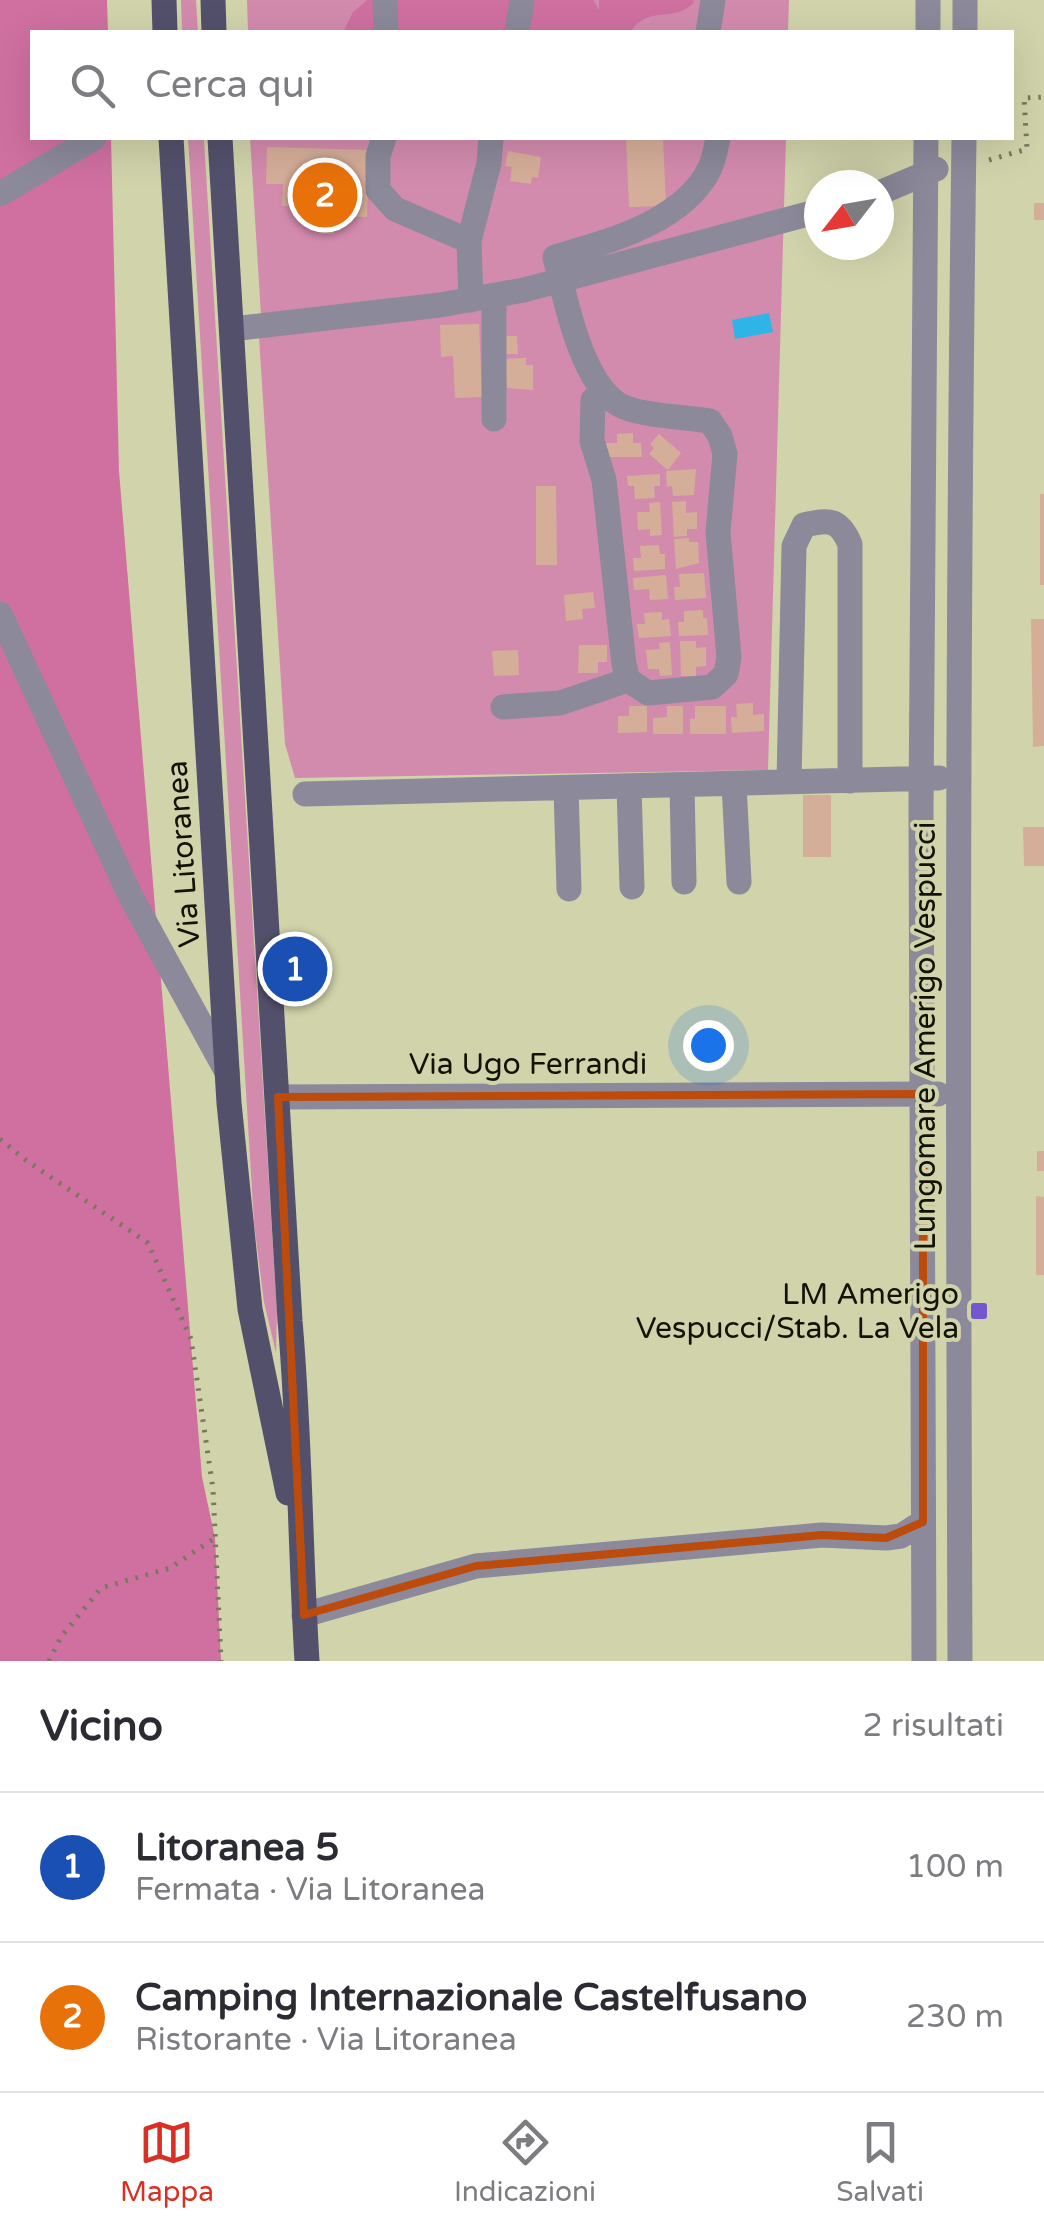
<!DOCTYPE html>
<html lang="it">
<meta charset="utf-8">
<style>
:root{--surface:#fff;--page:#f7f7f7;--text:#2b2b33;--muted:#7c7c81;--line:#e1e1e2;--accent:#d93025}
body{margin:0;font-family:"Varela Round",sans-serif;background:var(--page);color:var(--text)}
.compass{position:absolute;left:804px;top:170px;width:90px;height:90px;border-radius:50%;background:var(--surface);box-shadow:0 10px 40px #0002;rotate:239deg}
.you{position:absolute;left:708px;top:1045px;width:35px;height:35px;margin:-25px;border:8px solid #fff;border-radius:50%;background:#1a73e8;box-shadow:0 0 0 15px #1a73e833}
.badge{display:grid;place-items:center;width:65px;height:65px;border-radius:50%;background:var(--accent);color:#fff;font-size:32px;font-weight:700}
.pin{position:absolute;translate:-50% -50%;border:5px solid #fff;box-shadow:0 2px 10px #0006}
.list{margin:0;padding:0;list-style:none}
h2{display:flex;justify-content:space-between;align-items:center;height:130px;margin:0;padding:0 40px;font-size:42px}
h2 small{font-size:32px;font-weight:400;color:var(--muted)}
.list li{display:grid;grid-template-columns:65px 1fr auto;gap:30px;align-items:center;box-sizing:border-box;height:150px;padding:0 40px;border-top:2px solid var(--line)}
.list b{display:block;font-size:38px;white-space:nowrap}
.list p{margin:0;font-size:32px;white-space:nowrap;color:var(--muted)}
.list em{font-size:32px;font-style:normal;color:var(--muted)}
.icon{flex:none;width:55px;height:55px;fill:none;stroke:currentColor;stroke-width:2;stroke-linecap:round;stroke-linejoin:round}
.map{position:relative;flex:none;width:1044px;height:1661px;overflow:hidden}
.search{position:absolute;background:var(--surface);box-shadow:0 10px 40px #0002;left:30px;right:30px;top:30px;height:110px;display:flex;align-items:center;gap:25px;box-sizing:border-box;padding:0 35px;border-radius:0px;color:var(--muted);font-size:38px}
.sheet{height:430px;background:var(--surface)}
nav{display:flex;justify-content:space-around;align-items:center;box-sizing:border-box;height:140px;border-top:2px solid var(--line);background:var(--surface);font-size:28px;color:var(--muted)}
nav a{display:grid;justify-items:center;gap:5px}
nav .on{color:var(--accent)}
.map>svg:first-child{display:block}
.green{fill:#d38bad}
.forest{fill:#cf70a0}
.water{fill:#2fb4e7}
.building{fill:#d5ae99}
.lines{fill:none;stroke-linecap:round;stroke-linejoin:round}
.path{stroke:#77795d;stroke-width:5;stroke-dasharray:2.5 8;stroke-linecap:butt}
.minor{stroke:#8b899a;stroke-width:25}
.major{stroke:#53506c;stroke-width:25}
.marked{fill:none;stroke:#bd4b0b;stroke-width:8;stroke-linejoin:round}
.poi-dot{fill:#7356d0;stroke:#d1d3ab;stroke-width:4}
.labels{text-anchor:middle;stroke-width:8;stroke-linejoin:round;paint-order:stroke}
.street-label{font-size:30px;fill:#121305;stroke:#d1d3ab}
.poi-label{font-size:30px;fill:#121305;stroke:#d1d3ab;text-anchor:end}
</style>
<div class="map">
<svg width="1044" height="1661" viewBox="0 0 1044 1661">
<rect width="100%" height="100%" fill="#d1d3ab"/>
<path class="green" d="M181,0H196L198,32H182Z
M247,0H789L788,32H248Z
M188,138H203L204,140L277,1311L276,1353L264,1302L254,1223Z
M250,138H786L768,770L295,778L285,744L259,337L261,315Z"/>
<path class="forest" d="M0,0H107L108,32H32V138H111L119,471L202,1477L215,1538L221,1661H0Z
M367,0H593L599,10V0H693L694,3C671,24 650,4 630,32H343L353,12Z"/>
<path class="water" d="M769,313L773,332L735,339L732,320Z"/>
<path class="building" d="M626,138H663L666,206L629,207Z
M267,147L369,150L367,217L334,216V234H319L320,207L282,206L283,184H266Z
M508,151L541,157L538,178L532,177L531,184L510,181L512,167L505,166Z
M1034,203H1044V220H1034Z
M479,324L482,397L455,398L453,356L441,357L440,325Z
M505,336H517L518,354H506Z
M526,358V365H533V390L507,388L505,359Z
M633,433V443H641L642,457H607L606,443H617V434Z
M659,434L681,453L668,470L649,454L654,448L650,444Z
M696,469L694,495L673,496L672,486L667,487L666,471Z
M660,474V486H654L655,498L635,499L634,486H628L627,476Z
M536,486H556L557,565H536Z
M1040,494H1044V585H1040Z
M686,501V513L697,512V529H687V536L674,537L672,502Z
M660,502L662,535L650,536V529L638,530L637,512H650L649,503Z
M689,538V542H698L699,563L676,569L674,539Z
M659,545L660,554H665V569L634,571L633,558H641L640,546Z
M704,573L706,598L675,600L674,587H680L679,574Z
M666,575L668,599L650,600L649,589L634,590L633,578Z
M593,592L595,608L582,609L583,619L566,621L564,595Z
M703,610V618H707L708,635L679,636L678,622H684V611Z
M662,612V620L669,619L671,636L639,638L637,624H645L644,613Z
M1031,619H1044V746L1033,747Z
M680,641H696V648L706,647V666L696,667V676H681Z
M670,642L672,675L660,676L659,669H648L646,650L660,649L659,643Z
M579,645H607V662H598V673H578Z
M518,650L519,675L494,676L492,651Z
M753,703V715L764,714V731L732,733L731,717H737L736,704Z
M629,706H647V732L618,733V716H629Z
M667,706H683V734H653V718L667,717Z
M695,706H726V734H690V719H695Z
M803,795H831V857H803Z
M1023,827H1044V866H1024Z
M1037,1151H1044V1171H1037Z
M1036,1196L1044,1197V1275H1036Z"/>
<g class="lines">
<path class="path" d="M989,160L1027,149L1024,98L1044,97
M0,1139L27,1161L148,1243L191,1339L213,1489L221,1661
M49,1661L61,1637L101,1588L170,1568L215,1538"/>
<path class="minor" d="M385,0L386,32
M517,32L522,0
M708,32L713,0
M928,32V0
M965,32V0
M384,138L378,156V190L395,209L469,241
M879,193L936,169
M0,194L94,138
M471,300L469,241L489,163L491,138
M232,329L440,305L524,290L819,211
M603,390L593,400L592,441L604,480L624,664L628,680L648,693L712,687L726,674L729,657L718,532L725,454L720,436L710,421C686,417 637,416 618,404C581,381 565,298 555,257C607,242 684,222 710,168C714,159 716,147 718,138
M494,419V296
M0,614L130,895L227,1072
M503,707L560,703L628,680
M789,782L794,546L804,525C830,519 839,519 850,544V781
M734,784L739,882
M682,785L684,882
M629,786L632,887
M566,788L569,889
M305,794L939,778
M278,1097L938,1094
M304,1615L476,1566L822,1535L886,1538L901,1536L923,1522
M924,1661L921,807L926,138
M960,1661C958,1153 957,645 964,138"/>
<path class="major" d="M164,0L165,32
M213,0L214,32
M171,138L229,1103L250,1309L288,1493
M220,138L290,1321C300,1434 300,1548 307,1661"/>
</g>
<path class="marked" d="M923,1094V1522L886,1538L822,1535L476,1566L304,1615L278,1097Z"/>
<rect class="poi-dot" x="969" y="1301" width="20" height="20" rx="5"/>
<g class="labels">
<g class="street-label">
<text transform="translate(183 854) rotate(-94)" y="10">Via Litoranea</text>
<text transform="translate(925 1036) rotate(-90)" y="10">Lungomare Amerigo Vespucci</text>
<text x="528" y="1074">Via Ugo Ferrandi</text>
</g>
<g class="poi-label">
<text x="959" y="1304">LM Amerigo<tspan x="959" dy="34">Vespucci/Stab. La Vela</tspan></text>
</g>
</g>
</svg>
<svg class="compass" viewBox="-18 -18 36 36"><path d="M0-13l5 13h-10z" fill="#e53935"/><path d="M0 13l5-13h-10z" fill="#7c7c81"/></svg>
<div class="you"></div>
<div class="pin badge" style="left:295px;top:969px;background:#1a4fb4">1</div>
<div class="pin badge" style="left:325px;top:195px;background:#e8710a">2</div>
<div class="search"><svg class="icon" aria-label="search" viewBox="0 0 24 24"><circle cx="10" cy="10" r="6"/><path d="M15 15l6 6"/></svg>Cerca qui</div>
</div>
<section class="sheet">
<h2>Vicino<small>2 risultati</small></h2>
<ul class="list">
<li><span class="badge" style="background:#1a4fb4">1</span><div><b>Litoranea 5</b><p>Fermata · Via Litoranea</p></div><em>100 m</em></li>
<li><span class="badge" style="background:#e8710a">2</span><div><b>Camping Internazionale Castelfusano</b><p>Ristorante · Via Litoranea</p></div><em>230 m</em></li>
</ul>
</section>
<nav>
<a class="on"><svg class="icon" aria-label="map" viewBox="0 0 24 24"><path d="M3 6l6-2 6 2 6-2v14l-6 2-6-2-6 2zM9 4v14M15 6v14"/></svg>Mappa</a>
<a><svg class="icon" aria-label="directions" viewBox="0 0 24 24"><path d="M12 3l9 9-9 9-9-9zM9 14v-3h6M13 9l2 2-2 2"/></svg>Indicazioni</a>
<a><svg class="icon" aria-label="saved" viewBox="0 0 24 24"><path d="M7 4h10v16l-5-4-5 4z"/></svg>Salvati</a>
</nav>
